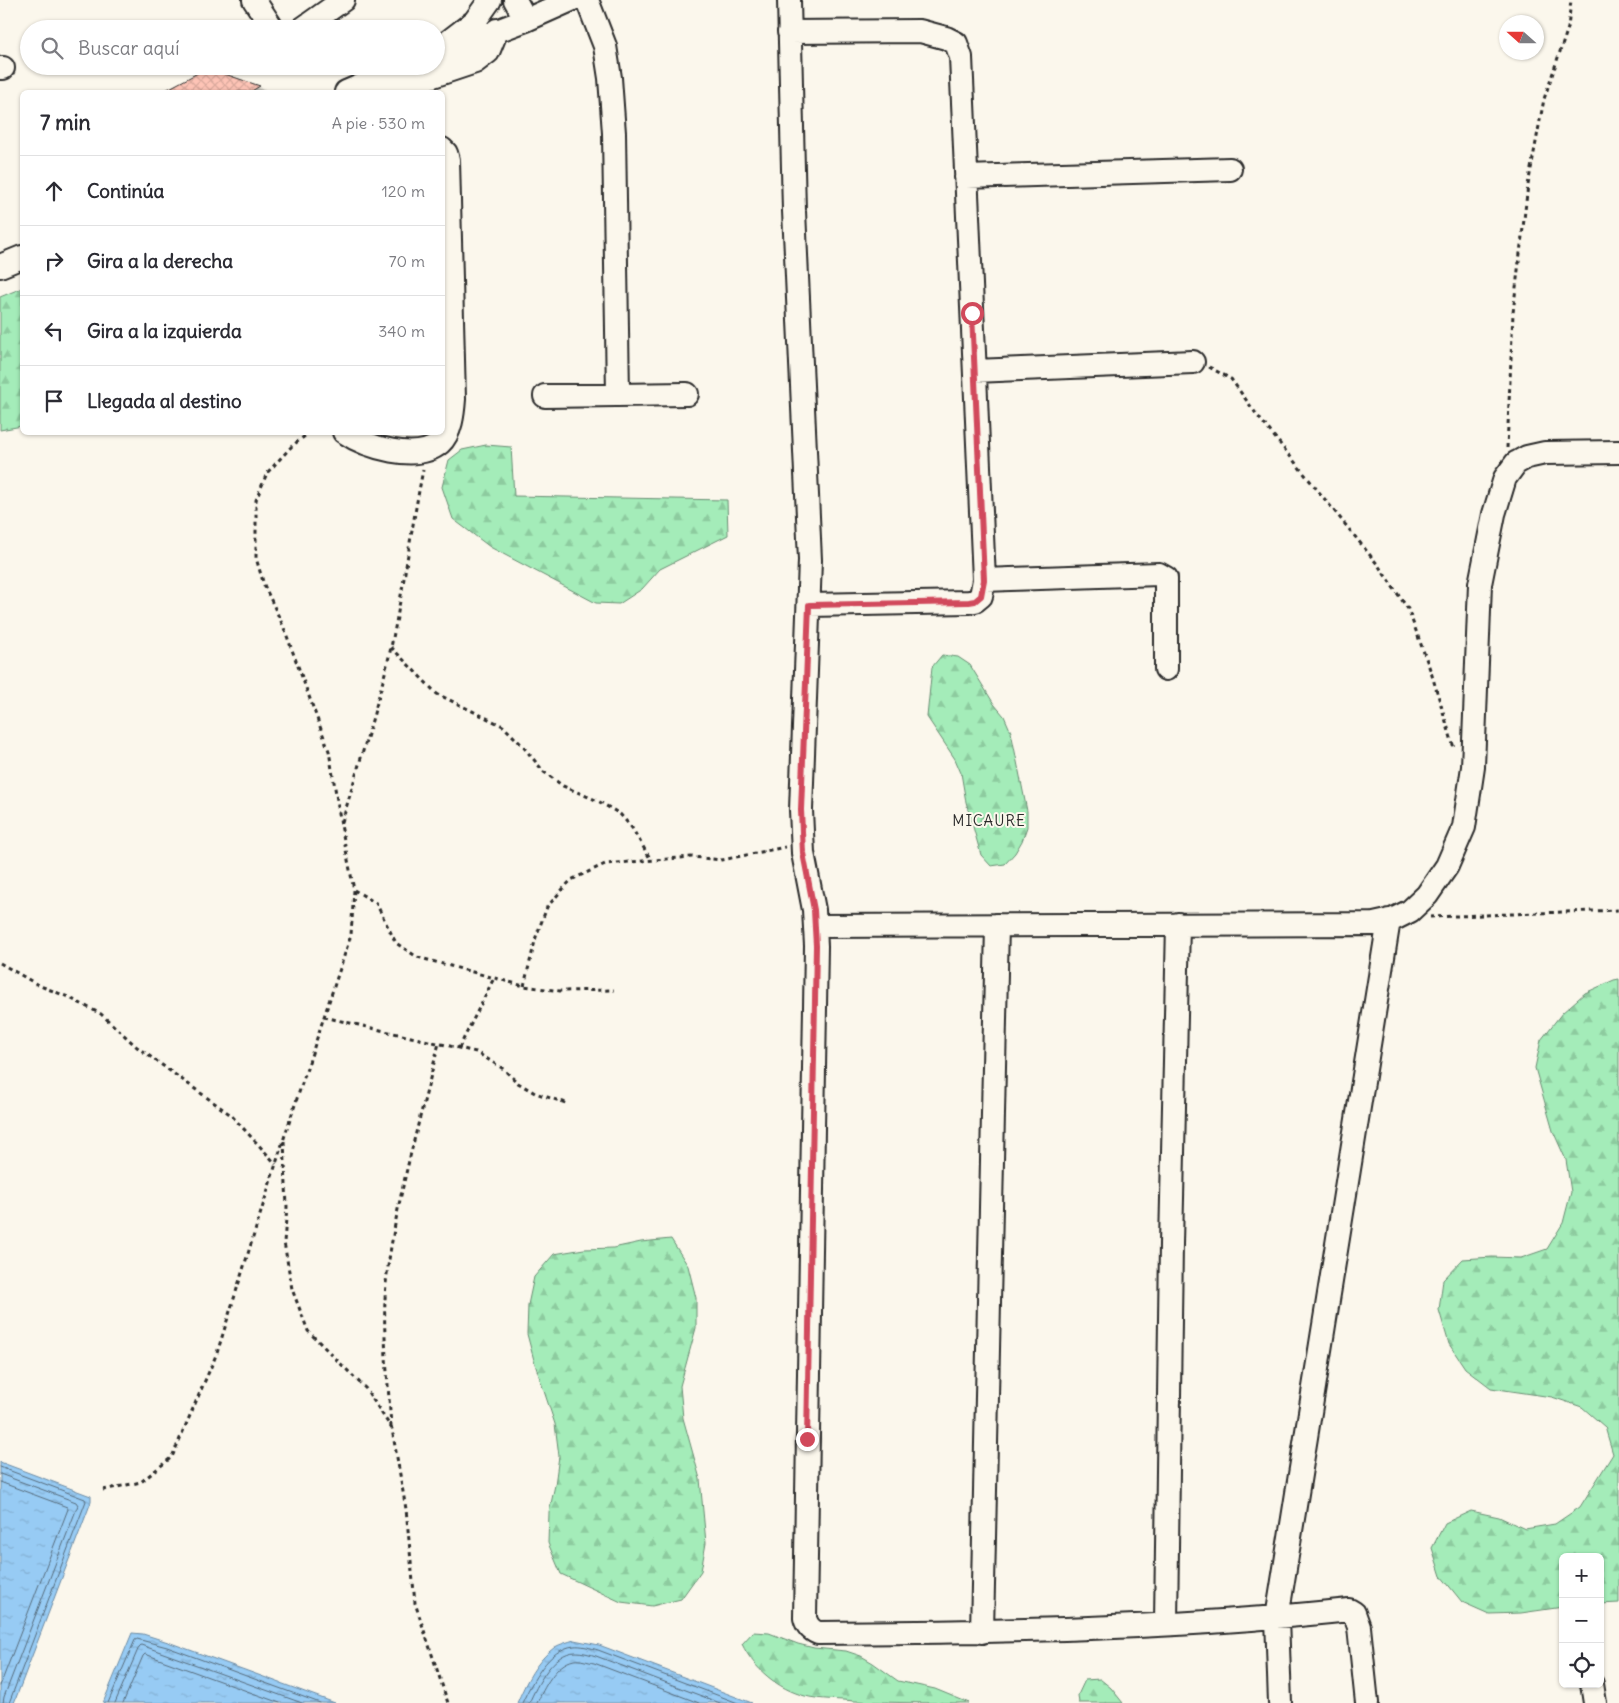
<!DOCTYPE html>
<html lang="es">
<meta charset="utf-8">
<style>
:root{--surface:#fff;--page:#f7f7f7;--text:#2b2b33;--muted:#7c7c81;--line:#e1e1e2}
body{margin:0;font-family:Delius,sans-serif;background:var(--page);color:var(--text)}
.controls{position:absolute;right:15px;bottom:15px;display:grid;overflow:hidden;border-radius:8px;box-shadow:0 1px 4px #0004}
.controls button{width:45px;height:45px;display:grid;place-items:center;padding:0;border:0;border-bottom:1px solid var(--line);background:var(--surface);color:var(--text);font:25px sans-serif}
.compass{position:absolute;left:1499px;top:15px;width:45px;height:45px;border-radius:50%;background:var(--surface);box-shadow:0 1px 4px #0004;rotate:291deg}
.stop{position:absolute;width:15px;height:15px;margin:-11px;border:4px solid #d1495b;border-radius:50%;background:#fff}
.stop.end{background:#d1495b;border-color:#fff;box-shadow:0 1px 5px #0008}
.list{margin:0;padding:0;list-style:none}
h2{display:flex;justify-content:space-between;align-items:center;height:65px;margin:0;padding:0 20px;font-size:21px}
h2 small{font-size:16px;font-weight:400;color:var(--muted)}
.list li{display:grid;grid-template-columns:32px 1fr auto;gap:15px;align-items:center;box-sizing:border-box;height:70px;padding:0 20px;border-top:1px solid var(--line)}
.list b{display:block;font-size:19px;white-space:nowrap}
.list em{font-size:16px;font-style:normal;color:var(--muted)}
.icon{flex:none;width:28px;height:28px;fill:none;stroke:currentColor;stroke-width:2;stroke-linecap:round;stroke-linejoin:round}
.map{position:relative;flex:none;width:1619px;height:1703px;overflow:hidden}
.search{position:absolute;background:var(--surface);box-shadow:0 1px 4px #0004;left:20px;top:20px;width:425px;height:55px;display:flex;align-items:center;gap:12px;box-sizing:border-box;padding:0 18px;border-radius:28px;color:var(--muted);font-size:19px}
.panel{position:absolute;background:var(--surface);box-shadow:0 1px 4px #0004;left:20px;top:90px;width:425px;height:345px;border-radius:8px}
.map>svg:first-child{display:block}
.forest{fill:url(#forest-firs);stroke:#688c72}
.water{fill:url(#water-ripples);stroke:#6c8ba4}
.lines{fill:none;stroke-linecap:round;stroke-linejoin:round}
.shore{stroke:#566b7b;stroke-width:1}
.building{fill:url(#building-cross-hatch);stroke:#2b2b2b;filter:url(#shadow)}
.minor-casing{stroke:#2b2b2b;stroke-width:26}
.path{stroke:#2b2b2b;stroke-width:3;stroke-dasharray:4 4;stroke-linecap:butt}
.minor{stroke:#fbf7ec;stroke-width:22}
.route{stroke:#d1495b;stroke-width:6}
.labels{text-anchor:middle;stroke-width:4;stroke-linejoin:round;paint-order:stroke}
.neighbourhood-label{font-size:15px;letter-spacing:1px;fill:#2b2b2b;stroke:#fbf7ec}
</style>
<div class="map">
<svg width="1619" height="1703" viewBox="0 0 1619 1703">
<defs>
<pattern id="forest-firs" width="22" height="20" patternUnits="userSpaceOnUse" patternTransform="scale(1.25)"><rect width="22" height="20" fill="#a4ecb9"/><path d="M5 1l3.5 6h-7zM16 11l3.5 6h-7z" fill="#8dcb9f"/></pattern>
<pattern id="water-ripples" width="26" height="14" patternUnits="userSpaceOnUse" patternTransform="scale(1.25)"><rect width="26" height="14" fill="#97cbf4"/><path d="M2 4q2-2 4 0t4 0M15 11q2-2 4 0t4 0" fill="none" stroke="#82aed1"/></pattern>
<pattern id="building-cross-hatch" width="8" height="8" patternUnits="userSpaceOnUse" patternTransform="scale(1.25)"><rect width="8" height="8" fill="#fec4b6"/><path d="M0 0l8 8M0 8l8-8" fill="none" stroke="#daa99d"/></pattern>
<filter id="shadow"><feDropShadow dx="4.5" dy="4.5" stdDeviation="1" flood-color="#0004"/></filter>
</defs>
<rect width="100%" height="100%" fill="#fbf7ec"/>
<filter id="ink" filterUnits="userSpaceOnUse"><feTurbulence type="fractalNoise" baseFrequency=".02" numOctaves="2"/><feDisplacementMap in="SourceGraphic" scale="10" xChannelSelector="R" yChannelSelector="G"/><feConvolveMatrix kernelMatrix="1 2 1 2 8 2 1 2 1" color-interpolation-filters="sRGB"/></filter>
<g filter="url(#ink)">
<path class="forest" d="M22,288V426L0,430V297Z
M486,445L511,447L514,496L727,500L728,535L660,569L642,589L619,604L596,603L490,547L453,519L442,487L449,460L462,450Z
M942,655L958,657L970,665L994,704L1004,716L1011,732L1027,811V827L1022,841L1015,853L1005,864L991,866L981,855L966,802L961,773L955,759L927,717L932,667Z
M1619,979V1603L1600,1604V1557H1563V1607L1521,1613L1489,1614L1462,1602L1441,1576L1432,1548L1445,1523L1471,1511L1499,1517L1525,1529L1555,1524L1580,1507L1613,1454L1605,1427L1582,1407L1552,1397L1491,1388L1465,1368L1449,1344L1439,1310L1443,1280L1463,1259L1492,1257L1521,1258L1547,1249L1563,1223L1571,1192L1566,1160L1553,1131L1535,1068L1541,1040L1562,1013L1585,993L1614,980Z
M671,1239L688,1266L696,1298V1328L680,1386L683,1418L700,1479L706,1543L701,1571L681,1599L652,1606L621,1602L561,1574L548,1543L549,1513L555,1485L559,1456L555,1424L535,1364L527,1334L528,1305L534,1277L554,1254L584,1249L613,1248L641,1242Z
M753,1632L769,1633L798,1644L814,1648L846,1651L861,1656L873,1663L898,1681L935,1689L969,1703C931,1703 892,1703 854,1701C838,1699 821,1700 805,1696C778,1689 754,1669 742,1644Z
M1100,1679L1111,1688L1123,1703H1079L1078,1695L1085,1680Z"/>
<path class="water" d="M0,1462L88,1495L91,1496V1502L14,1703H0Z
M132,1633L143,1634L168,1642L335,1703H103Z
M574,1640L599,1645L752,1703H517C526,1682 536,1661 555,1647C560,1644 568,1642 574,1640Z"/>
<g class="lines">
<path class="shore" d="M0,1467L85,1499L86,1501L9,1703
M0,1474L76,1502L78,1505L4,1697L3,1703
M0,1482L67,1507L68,1509L0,1686
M108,1703L135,1640L137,1639L167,1647L320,1703
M115,1703L139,1647L141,1645L302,1703
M123,1703L143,1656L145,1654L280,1703
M522,1703C532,1682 548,1649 574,1646C581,1645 591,1648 598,1650L738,1703
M529,1703C537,1685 553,1652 576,1652C582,1652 590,1654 596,1656L720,1703
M537,1703C544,1688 555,1664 574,1660C580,1659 588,1662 594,1663L699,1703"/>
</g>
<path class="building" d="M207,68L260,86L250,92H162Z"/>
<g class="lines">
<defs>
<path id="minor" d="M254,0L273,29
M515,0L526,20
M587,0L605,46L610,78L614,133L618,395
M789,0L794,211L810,560L801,810L803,853L814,910L816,946L805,1618C807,1626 811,1630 818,1633C995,1632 1173,1629 1349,1610L1354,1613L1359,1627L1367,1703
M302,29L343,0
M789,32L920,31L946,38L956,43L961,57L984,580L981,596L975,601L969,602L809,605
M449,41L475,21L490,0
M436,54L526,20L571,0
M0,68H3
M346,92L406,66
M385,92L475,62L488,52L497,30
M966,177L1230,169
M0,266L22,257
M975,371L1193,362
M545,396L687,394
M344,432C366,447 417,463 440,443C451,433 453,413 454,399L448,160L446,153L442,149
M984,580L1159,574L1166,578V669
M815,926L1374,924L1392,920L1410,911L1427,895L1447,866L1464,827L1473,767L1480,584L1494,514L1505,478L1516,463L1527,457L1545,453L1619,452
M1166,1623L1171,1244L1178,924
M982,1632L997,925
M1592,1684L1595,1703
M1280,1703L1277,1618L1389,920"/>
</defs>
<use href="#minor" class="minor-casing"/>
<path class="path" d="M1209,367L1231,379L1260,419L1378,565L1408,609L1431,672L1454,748
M1507,448L1513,313L1528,185L1544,99L1568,28L1571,0
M391,647L437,694L503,726L521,744L544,772L563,786L598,801L620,814L632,828L651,860
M342,822C357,770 374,717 387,665C402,601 410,535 423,470
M354,890L376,903L396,943L417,957L524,986L560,991L614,990
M1430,917L1619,910
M0,963L38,985L68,997L101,1014L137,1047L231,1115L276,1164
M524,986L536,937L547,907L571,880L605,864L692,857L722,860L785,847
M324,1017L476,1052L502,1068L518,1083L535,1093L566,1103
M459,1048L494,978
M284,1141L287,1207L284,1242L292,1289L308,1331L366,1389L392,1429L406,1509L415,1603L448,1703
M391,1427C388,1376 381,1325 387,1274C397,1196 420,1120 439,1043
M103,1490L141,1482L172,1457L217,1353L284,1138L351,935L354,890L341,825L329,751L284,628L264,585L256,558V500L267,473L292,446L310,432"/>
<use href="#minor" class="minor"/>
</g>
</g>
<g class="lines" filter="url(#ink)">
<path class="route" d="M807,1439L816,946L814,910L803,853L801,810L809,605L969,602L975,601L981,596L984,580L972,313"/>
</g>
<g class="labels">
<g class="neighbourhood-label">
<text x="989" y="826">MICAURE</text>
</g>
</g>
</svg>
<div class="controls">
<button>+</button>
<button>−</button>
<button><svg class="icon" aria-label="locate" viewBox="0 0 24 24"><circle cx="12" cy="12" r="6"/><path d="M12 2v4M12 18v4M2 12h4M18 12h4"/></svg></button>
</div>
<svg class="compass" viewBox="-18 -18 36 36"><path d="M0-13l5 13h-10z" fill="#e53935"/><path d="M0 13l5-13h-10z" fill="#7c7c81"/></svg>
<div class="stop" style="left:972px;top:313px"></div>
<div class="stop end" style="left:807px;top:1439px"></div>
<div class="search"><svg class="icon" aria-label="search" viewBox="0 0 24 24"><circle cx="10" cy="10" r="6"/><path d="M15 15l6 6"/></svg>Buscar aquí</div>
<section class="panel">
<h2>7 min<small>A pie · 530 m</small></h2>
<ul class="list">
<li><svg class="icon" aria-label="ahead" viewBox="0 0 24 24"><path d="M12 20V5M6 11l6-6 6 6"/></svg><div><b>Continúa</b></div><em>120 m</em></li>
<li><svg class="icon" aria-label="right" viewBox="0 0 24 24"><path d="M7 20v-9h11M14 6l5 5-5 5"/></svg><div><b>Gira a la derecha</b></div><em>70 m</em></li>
<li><svg class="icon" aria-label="left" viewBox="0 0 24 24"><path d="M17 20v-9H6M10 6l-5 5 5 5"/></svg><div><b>Gira a la izquierda</b></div><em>340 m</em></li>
<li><svg class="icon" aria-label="arrive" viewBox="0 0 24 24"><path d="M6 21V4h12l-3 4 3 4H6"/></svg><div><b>Llegada al destino</b></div></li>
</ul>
</section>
</div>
